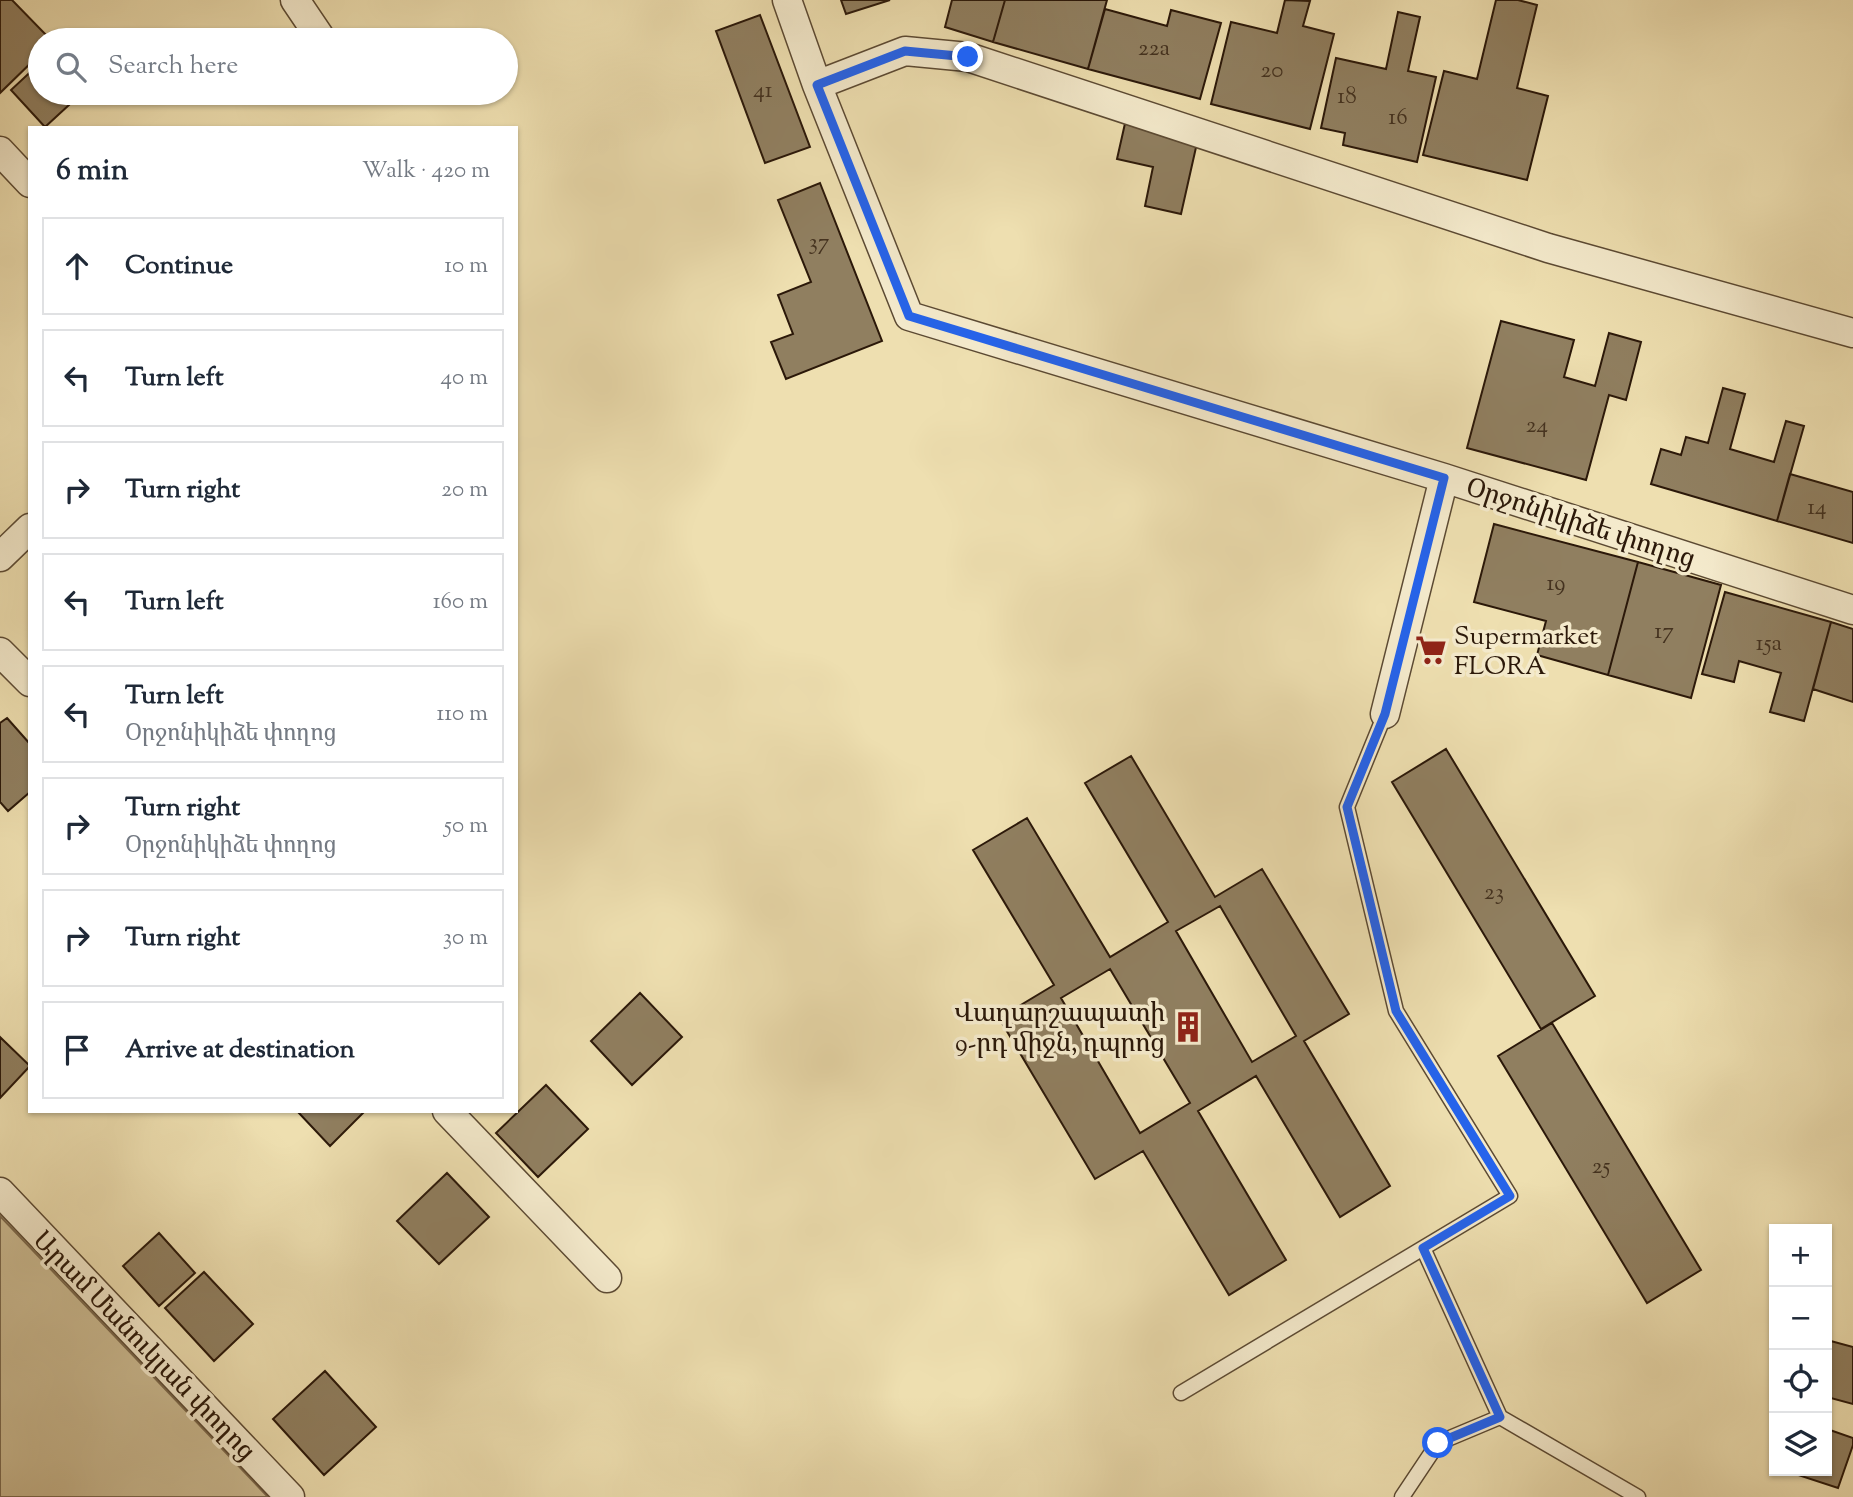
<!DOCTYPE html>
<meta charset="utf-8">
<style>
:root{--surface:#fff;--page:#f2f2f3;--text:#1f2937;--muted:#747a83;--line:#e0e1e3}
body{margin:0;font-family:"Sorts Mill Goudy","Noto Serif Armenian",serif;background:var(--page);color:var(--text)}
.controls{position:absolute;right:21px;bottom:21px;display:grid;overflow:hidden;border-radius:0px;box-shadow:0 2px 5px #0004}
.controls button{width:63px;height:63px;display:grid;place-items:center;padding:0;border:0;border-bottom:2px solid var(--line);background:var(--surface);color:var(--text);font:35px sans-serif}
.stop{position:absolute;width:21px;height:21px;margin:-16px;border:5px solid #2563eb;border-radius:50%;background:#fff}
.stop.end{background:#2563eb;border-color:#fff;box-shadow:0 2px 7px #0008}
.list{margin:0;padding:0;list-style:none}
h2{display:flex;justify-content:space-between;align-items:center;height:91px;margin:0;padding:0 28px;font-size:30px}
h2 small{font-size:23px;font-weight:400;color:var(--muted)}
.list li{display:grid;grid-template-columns:46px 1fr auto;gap:21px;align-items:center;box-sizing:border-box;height:98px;margin:0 14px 14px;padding:0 14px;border:2px solid var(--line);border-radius:0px}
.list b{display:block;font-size:26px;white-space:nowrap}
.list p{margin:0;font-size:23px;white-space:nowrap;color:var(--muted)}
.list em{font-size:23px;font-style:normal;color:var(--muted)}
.icon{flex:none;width:38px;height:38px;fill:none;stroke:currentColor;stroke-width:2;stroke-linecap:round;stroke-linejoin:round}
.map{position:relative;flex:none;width:1853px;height:1497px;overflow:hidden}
.search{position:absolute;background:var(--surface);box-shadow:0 2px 5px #0004;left:28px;top:28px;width:490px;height:77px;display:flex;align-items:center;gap:18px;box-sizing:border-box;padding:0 24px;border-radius:38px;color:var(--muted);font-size:26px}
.panel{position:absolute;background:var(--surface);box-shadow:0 2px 5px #0004;left:28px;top:126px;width:490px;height:987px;border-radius:0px}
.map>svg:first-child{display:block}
.green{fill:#cdbd94;stroke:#7c6a4e;stroke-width:2}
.building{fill:#907f60;stroke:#2b1809;stroke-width:2;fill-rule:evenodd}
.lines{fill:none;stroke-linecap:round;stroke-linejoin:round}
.service-casing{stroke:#5c4a33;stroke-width:17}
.minor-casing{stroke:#5c4a33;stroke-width:31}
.service{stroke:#f4eacc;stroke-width:14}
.minor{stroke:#f4eacc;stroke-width:28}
.route{stroke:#2563eb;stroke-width:9}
.labels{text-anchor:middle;stroke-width:7;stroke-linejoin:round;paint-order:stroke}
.number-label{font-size:23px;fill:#44321f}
.street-label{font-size:26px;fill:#2b1809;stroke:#f4eacc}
.poi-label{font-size:26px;fill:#2b1809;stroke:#f4eacc;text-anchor:start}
</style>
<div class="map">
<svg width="1853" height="1497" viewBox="0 0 1853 1497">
<rect width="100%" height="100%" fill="#eedfb0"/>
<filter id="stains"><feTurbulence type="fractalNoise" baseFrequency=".00286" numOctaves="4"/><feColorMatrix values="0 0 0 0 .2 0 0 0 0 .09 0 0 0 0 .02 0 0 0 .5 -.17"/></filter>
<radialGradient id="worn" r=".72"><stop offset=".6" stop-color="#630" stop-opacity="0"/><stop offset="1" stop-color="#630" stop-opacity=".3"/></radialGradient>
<path class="green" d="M0,1216L268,1497H0Z"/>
<path class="building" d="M0,0H12L51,40H40V54L0,93Z
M841,0H890L846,14Z
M952,0H1005L993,42L945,27Z
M1005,0H1107L1088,69L993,42Z
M1285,0L1310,1L1303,26L1334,34L1310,129L1211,104L1231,22L1277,33Z
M1496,0H1518L1537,5L1517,88L1548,96L1527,180L1423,155L1444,71L1477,79Z
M1105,9L1167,26L1171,10L1221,23L1200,99L1088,69Z
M1398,12L1420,17L1408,71L1436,77L1417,162L1343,145L1345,133L1321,128L1336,58L1386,69Z
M760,15L810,147L765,163L716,31Z
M40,63V93H82L45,127L11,90Z
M1126,119L1199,134L1181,214L1145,206L1153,167L1117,159Z
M820,183L882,341L786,379L771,342L793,334L778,295L811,282L778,200Z
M1501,321L1574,340L1564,377L1595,386L1609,333L1641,342L1626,400L1609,395L1586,480L1467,448Z
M1723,388L1745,394L1730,449L1774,462L1786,421L1804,426L1777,521L1651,484L1661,449L1681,455L1686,437L1708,443Z
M1790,474L1853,492V543L1777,521Z
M1494,524L1638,562L1608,675L1537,655L1546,621L1474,602Z
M1638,562L1721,585L1691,698L1608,675Z
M1725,592L1831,622L1804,721L1770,712L1781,673L1739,661L1734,682L1702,674Z
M1831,622L1853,629V702L1813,689Z
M7,718L30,744V792L8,811L0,802V723Z
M1446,749L1595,996L1541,1029L1392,782Z
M1131,756L1215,897L1262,869L1349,1014L1304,1041L1390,1186L1340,1217L1256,1076L1198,1111L1286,1260L1229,1295L1143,1151L1095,1179L999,1018L1054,985L973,850L1027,818L1110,957L1168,922L1085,783ZM1220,906L1296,1036L1252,1062L1176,931ZM1110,969L1190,1103L1140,1133L1061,998Z
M640,993L682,1037L632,1085L591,1041Z
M1552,1023L1701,1270L1647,1303L1498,1056Z
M0,1037L30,1066L0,1098Z
M546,1085L588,1129L538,1177L496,1133Z
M297,1111H365L330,1146Z
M447,1173L489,1217L439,1264L397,1221Z
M159,1233L195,1273L159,1306L123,1266Z
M204,1272L253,1324L214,1361L165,1308Z
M1827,1340L1853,1347V1404L1827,1397Z
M325,1371L376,1427L324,1475L273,1419Z
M1827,1429L1853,1438V1445L1838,1488L1792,1473L1793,1471H1827Z"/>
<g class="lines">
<defs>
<path id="service" d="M1423,1248L1500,1417L1638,1497
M1181,1393L1510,1196L1396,1011L1347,807L1385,714
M1402,1497L1438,1443L1500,1417"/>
<path id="minor" d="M295,0L322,40
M787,0L817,85L909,316L1444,478L1853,610
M817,85L905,51L968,57L1548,248L1853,333
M0,151L30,183
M0,557L30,528
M0,652L30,682
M1385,714L1444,478
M447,1111L607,1278
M0,1192L290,1497"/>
</defs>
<use href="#service" class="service-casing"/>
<use href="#minor" class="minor-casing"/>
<use href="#service" class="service"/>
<use href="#minor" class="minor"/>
</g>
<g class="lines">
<path class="route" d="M968,57L905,51L817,85L909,316L1444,478L1385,714L1347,807L1396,1011L1510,1196L1423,1248L1500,1417L1438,1443"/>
</g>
<defs>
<symbol id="supermarket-bare" viewBox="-9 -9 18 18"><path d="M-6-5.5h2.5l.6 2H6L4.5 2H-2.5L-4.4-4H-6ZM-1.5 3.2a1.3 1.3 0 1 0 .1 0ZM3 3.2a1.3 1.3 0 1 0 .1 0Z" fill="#8f2418" stroke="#f4eacc" stroke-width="2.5" paint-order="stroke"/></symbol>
<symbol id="building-bare" viewBox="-9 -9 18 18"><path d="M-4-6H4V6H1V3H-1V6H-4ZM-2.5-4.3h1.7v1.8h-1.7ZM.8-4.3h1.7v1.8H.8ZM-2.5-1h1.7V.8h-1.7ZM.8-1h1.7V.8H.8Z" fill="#8f2418" stroke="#f4eacc" stroke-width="2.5" paint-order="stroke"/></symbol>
</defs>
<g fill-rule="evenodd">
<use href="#supermarket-bare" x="1409" y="628" width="44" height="44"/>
<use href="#building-bare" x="1166" y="1005" width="44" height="44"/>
</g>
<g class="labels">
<g class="number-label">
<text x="1154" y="55">22a</text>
<text x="1272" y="77">20</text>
<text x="763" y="97">41</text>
<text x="1347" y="103">18</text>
<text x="1398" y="124">16</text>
<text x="819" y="249">37</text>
<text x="1537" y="432">24</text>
<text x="1817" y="514">14</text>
<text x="1556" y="590">19</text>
<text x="1664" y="638">17</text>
<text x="1769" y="650">15a</text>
<text x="1494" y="899">23</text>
<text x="1601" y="1173">25</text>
</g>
<g class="street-label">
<text transform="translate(1581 522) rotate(18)" y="9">Օրջոնիկիձե փողոց</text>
<text transform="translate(145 1345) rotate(46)" y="9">Արամ Մանուկյան փողոց</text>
</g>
<g class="poi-label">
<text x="1454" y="644">Supermarket<tspan x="1454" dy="30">FLORA</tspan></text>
<text x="1165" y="1021" text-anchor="end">Վաղարշապատի<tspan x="1165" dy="30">9-րդ միջն, դպրոց</tspan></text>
</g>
</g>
<rect width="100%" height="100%" filter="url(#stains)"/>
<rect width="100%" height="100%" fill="url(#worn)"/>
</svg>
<div class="controls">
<button>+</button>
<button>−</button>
<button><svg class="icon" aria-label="locate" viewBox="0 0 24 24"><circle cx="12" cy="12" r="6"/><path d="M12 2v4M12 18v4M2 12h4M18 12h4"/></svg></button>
<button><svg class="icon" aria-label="layers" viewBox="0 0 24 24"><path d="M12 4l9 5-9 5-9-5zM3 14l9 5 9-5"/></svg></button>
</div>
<div class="stop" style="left:1438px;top:1443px"></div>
<div class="stop end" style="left:968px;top:57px"></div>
<div class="search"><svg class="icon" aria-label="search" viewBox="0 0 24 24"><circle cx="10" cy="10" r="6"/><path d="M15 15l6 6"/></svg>Search here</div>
<section class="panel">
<h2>6 min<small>Walk · 420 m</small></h2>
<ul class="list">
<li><svg class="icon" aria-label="ahead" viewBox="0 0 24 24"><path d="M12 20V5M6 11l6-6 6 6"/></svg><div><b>Continue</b></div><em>10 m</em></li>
<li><svg class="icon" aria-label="left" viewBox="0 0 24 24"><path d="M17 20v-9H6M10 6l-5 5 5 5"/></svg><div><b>Turn left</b></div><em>40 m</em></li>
<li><svg class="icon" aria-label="right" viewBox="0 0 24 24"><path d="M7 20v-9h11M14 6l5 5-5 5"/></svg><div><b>Turn right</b></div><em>20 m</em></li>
<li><svg class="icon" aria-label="left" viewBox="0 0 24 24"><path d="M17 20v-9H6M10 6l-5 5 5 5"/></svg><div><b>Turn left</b></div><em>160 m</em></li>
<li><svg class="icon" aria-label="left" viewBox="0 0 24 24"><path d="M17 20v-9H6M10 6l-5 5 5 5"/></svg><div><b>Turn left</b><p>Օրջոնիկիձե փողոց</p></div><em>110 m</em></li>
<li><svg class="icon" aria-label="right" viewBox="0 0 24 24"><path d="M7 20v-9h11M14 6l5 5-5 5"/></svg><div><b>Turn right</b><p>Օրջոնիկիձե փողոց</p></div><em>50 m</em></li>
<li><svg class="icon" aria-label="right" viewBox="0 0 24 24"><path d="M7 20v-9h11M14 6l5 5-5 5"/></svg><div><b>Turn right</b></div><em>30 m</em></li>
<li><svg class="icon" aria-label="arrive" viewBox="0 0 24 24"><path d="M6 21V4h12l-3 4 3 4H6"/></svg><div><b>Arrive at destination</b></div></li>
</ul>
</section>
</div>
